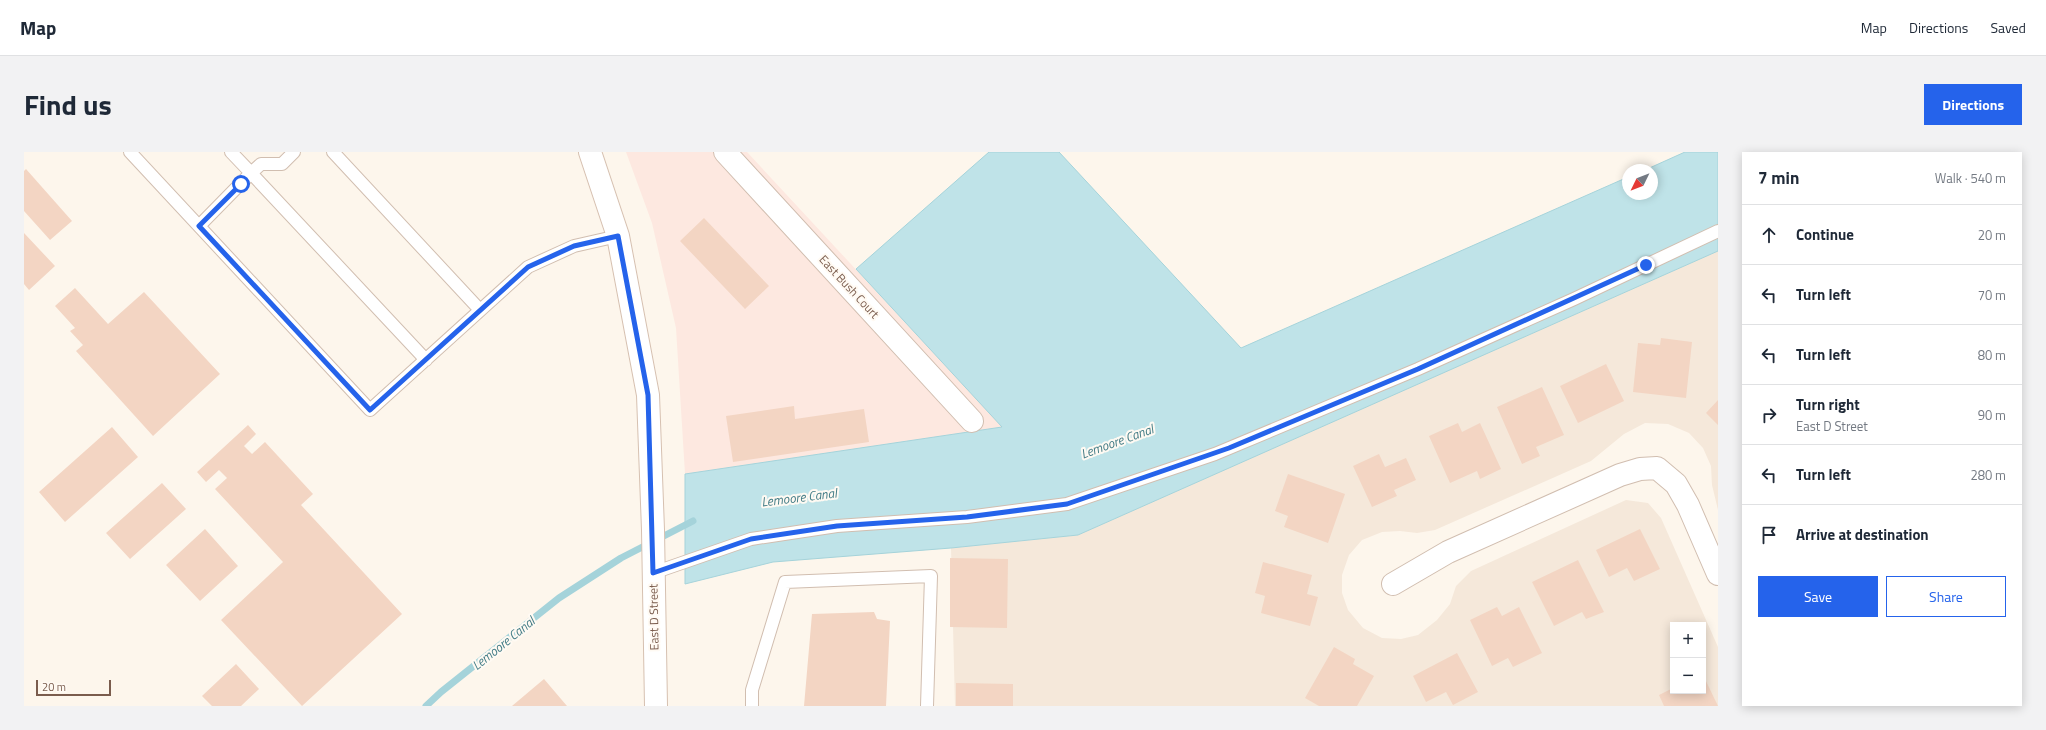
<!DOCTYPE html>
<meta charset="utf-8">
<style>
:root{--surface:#fff;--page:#f2f2f3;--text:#1f2937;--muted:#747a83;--line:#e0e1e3;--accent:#2563eb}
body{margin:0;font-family:"Titillium Web",sans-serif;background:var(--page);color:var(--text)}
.controls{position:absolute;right:12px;bottom:12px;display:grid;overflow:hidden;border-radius:0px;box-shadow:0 2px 10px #0003}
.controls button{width:36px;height:36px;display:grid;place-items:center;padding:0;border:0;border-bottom:1px solid var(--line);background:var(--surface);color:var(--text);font:20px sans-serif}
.compass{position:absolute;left:1598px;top:12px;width:36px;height:36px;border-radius:50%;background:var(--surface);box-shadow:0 2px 10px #0003;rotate:227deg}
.scale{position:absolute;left:12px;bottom:10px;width:75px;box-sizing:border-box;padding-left:4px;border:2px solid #7a5c4d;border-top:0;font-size:11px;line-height:14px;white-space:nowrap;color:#7a5c4d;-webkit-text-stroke:3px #fffaf3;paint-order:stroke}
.stop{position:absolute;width:12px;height:12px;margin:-9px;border:3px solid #2563eb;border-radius:50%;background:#fff}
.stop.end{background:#2563eb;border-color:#fff;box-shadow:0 1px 4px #0008}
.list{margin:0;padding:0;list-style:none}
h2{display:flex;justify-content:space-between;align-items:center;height:52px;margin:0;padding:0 16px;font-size:17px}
h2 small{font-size:13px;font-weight:400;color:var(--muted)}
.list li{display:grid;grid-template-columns:26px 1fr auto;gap:12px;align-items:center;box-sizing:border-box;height:60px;padding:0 16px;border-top:1px solid var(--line)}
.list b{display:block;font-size:15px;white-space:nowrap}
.list p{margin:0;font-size:13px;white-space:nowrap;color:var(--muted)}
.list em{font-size:13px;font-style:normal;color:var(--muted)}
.actions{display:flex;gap:8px;padding:12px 16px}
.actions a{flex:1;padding:9px 0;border:1px solid var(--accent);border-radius:0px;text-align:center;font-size:14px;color:var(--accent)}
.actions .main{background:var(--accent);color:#fff}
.icon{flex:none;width:22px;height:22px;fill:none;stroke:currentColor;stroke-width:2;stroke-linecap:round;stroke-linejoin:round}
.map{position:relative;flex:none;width:1694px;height:554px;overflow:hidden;border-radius:0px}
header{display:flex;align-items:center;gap:24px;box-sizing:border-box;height:56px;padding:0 20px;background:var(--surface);border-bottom:1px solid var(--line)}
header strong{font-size:19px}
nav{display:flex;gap:22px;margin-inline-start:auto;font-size:14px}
.intro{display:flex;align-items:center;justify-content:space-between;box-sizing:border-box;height:96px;padding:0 24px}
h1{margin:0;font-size:28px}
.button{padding:10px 18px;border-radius:0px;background:var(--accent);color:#fff;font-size:14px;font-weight:700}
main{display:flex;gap:24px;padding:0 24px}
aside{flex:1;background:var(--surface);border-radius:0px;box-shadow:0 2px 10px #0003}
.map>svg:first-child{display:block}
.residential{fill:#f5e8da;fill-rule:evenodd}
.commercial{fill:#fde8e0}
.water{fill:#bfe3e8;stroke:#a5d3da}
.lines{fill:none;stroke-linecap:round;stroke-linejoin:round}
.stream{stroke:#a5d3da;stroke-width:7}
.building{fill:#f3d5c3}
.lane-casing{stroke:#d1beb0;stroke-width:14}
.street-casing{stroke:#d1beb0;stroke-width:24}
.secondary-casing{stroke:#d6c0b0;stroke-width:24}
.lane{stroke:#fff;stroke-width:12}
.street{stroke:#fff;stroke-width:22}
.secondary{stroke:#fff;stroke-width:22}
.route{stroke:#2563eb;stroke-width:5}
.labels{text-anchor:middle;stroke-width:4;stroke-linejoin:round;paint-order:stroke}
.street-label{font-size:12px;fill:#7a5c4d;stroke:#fffaf3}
.water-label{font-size:13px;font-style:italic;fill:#437c86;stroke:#fffaf3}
</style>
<header>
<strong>Map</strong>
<nav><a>Map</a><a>Directions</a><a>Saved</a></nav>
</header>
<div class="intro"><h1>Find us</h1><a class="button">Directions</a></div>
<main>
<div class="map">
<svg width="1694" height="554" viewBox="0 0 1694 554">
<rect width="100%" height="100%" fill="#fdf6ec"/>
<path class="residential" d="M1694,99V358L1688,333L1687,314L1679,296L1665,281L1644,272L1621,271L1600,282L1567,309L1411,378L1393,381L1376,379L1358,380L1338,388L1325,403L1318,423V441L1324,458L1339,476L1358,486L1377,487L1394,483L1413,468L1426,452L1432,434L1447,419L1602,348L1624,351L1637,366L1694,495V554H931L927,396L1054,383ZM1649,473H1679V539H1649Z"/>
<path class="commercial" d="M602,0H723L978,275L661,322L652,176L628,71Z"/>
<path class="water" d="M965,0H1035L1217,196L1604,25V42H1628V18H1621L1661,0H1694V99L1054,383L927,396L749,410L661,432V322L978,275L832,117Z"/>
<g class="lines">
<path class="stream" d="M402,554L417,540L535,446L597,406L669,369"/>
</g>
<path class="building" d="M2,17L48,69L26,88L0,59V19Z
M680,66L745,134L721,157L656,89Z
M0,81L31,114L5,138L0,132Z
M51,136L84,172L120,140L196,222L129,284L52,199L59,193L46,179L51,176L31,154Z
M1637,186L1668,190L1662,246L1609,240L1614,191L1636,193Z
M1582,212L1600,249L1554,271L1536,234Z
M1518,235L1540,283L1512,295L1516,304L1498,312L1473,255Z
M1694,248V273L1682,261Z
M770,254L771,267L840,257L845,290L709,310L702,264Z
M1434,271L1438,280L1456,271L1477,317L1456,327L1453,319L1426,331L1405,284Z
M224,273L232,282L220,294L228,302L241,290L289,342L277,353L378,462L278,554L197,468L259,410L191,337L203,326L195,318L182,330L173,320Z
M88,275L114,305L41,370L15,340Z
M1355,302L1361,315L1382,306L1392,328L1370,338L1373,344L1348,355L1329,314Z
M1264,322L1321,342L1304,391L1260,375L1264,364L1251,359Z
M138,331L162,357L106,407L82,381Z
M181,377L214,414L176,449L142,413Z
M1616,377L1636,417L1610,429L1603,416L1585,425L1572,398Z
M926,406L984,407L983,476L926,475Z
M1554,408L1580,460L1562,467L1558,460L1530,474L1508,430Z
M1239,410L1288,423L1283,442L1294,445L1286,474L1237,461L1241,444L1231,441Z
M1473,455L1478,464L1495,455L1518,501L1489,515L1484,506L1468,514L1446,468Z
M850,460L853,467L866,469L862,554H780L788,462Z
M1310,495L1331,507L1329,512L1350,524L1333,554H1295L1281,546Z
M1433,501L1454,540L1429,553L1422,540L1402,550L1389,524Z
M212,512L235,537L217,554H188L178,544Z
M1679,523L1694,554H1640L1635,543L1649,536V539H1679Z
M520,527L543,554H488Z
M932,531L989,532V554H932Z"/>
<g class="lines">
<defs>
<path id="lane" d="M106,0L346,258L504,115L550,94L594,84
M207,0L227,21L237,12H258L270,0
M309,0L456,158
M175,74L227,21L402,208
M629,421L727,387L813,374L943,365L1043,352L1191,302L1394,217L1550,147L1694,79
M728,554V538L761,430L907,424L903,554"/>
<path id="street" d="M701,0L948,269
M1369,432L1424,400L1596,323L1616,317L1633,316L1652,332L1664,353L1694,422"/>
<path id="secondary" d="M566,0L594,84L624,243L629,378L632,554"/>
</defs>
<use href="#lane" class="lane-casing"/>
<use href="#street" class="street-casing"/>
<use href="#secondary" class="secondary-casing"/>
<use href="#lane" class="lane"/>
<use href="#street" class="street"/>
<use href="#secondary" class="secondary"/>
</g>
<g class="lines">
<path class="route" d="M217,32L175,74L346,258L504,115L550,94L594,84L624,243L629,421L727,387L813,374L943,365L1043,352L1205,296L1394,217L1622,113"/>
</g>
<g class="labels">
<g class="street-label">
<text transform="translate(825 135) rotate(47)" y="4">East Bush Court</text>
<text transform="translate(630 465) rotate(-91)" y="4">East D Street</text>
</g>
<g class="water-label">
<text transform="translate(1093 289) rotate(-20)" y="5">Lemoore Canal</text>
<text transform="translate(775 345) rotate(-7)" y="5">Lemoore Canal</text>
<text transform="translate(479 491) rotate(-39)" y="5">Lemoore Canal</text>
</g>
</g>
</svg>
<div class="controls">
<button>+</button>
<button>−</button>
</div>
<svg class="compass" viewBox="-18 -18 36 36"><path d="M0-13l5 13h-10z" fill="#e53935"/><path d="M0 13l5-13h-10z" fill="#747a83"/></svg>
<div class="scale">20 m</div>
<div class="stop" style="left:217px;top:32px"></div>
<div class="stop end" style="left:1622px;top:113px"></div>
</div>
<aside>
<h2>7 min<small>Walk · 540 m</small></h2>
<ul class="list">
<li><svg class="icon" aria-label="ahead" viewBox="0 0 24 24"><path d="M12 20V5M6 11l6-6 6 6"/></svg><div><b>Continue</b></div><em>20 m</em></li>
<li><svg class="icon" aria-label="left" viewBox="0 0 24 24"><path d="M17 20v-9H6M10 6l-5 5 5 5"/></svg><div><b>Turn left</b></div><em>70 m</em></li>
<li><svg class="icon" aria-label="left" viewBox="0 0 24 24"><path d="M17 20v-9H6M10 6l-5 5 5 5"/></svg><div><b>Turn left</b></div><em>80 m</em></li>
<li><svg class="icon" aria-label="right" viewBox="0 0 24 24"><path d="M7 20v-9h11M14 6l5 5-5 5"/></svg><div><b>Turn right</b><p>East D Street</p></div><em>90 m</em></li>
<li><svg class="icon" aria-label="left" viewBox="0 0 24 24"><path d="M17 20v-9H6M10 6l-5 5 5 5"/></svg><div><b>Turn left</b></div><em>280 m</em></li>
<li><svg class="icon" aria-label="arrive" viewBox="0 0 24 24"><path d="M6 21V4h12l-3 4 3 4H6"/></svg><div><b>Arrive at destination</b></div></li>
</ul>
<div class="actions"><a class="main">Save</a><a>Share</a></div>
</aside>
</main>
